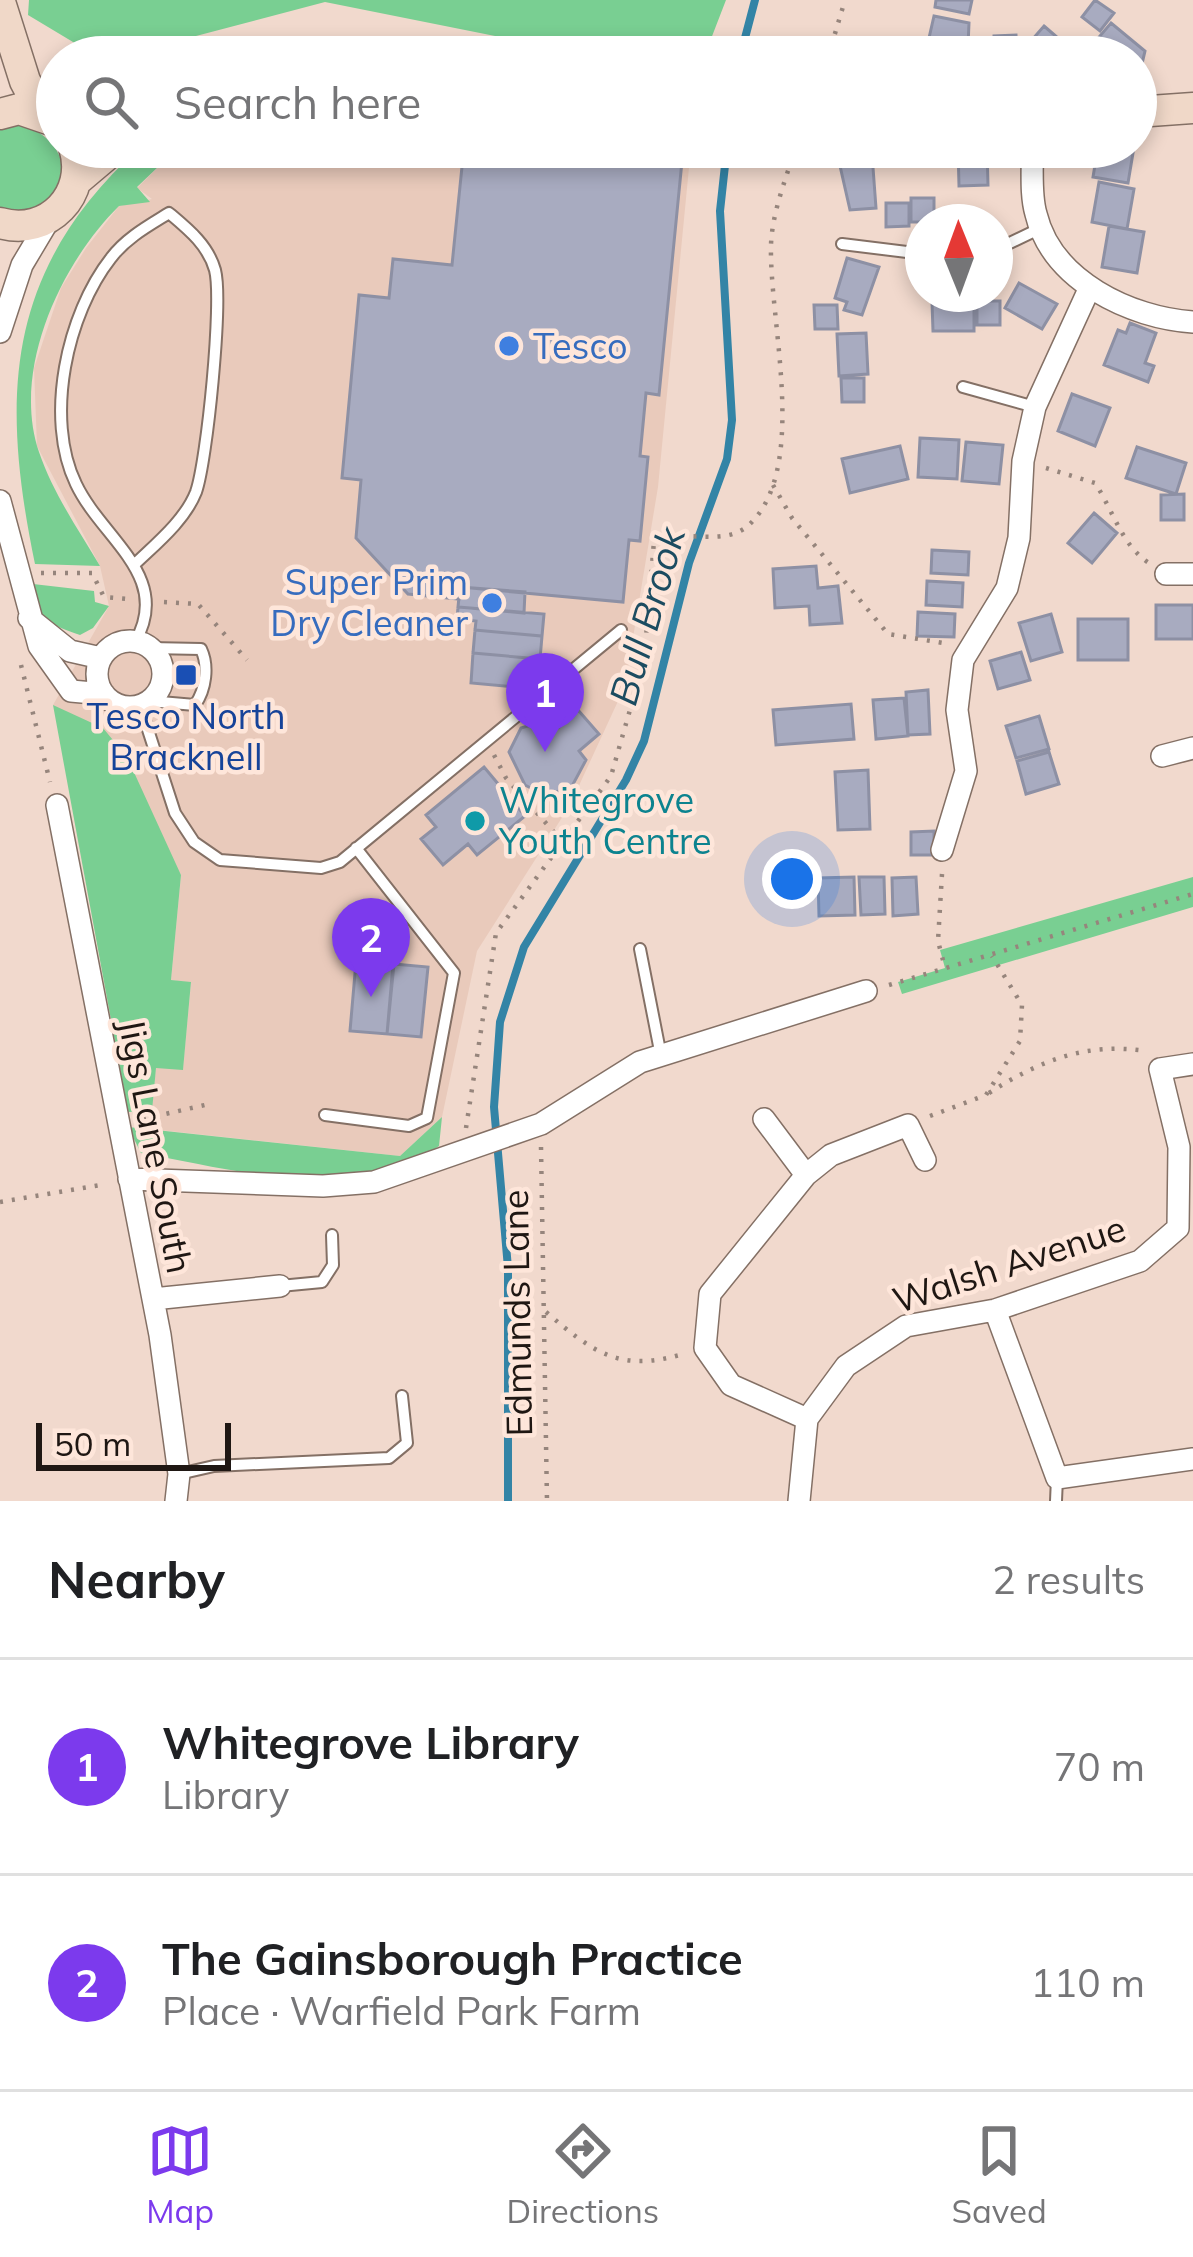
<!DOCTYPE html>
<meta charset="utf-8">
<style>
:root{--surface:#fff;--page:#f2f2f2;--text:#202124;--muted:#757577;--line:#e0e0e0;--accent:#7c3aed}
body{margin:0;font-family:Mulish,sans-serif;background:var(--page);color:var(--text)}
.compass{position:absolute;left:905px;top:204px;width:108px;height:108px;border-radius:50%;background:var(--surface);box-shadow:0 6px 18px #0003;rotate:359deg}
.scale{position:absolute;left:36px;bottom:30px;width:195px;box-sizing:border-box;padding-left:12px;border:6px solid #1f1713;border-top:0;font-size:33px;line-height:42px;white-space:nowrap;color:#1f1713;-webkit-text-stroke:9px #fee6da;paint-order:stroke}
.you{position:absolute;left:792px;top:879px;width:42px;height:42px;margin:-30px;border:9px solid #fff;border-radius:50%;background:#1a73e8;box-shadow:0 0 0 18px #1a73e833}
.badge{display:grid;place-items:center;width:78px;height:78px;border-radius:50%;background:var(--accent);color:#fff;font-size:39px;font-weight:700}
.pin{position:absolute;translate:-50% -99px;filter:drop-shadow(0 3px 6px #0008)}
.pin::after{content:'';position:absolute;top:63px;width:42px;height:36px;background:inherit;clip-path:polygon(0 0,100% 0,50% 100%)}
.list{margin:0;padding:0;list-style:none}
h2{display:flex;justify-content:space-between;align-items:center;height:156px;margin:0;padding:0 48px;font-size:51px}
h2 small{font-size:39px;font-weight:400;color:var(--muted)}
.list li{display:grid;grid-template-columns:78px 1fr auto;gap:36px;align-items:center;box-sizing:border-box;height:216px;padding:0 48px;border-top:3px solid var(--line)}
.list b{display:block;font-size:45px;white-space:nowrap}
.list p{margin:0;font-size:39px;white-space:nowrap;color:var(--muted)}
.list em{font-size:39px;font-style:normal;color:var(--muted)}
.icon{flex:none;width:66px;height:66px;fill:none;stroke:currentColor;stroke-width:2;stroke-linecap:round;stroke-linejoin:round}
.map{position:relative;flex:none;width:1193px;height:1501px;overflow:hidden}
.search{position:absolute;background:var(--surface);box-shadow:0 6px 18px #0003;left:36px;right:36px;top:36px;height:132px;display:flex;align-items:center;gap:30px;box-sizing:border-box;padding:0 42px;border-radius:66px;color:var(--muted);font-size:45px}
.sheet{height:588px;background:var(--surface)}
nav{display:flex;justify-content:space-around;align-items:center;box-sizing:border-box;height:168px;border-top:3px solid var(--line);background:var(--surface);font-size:33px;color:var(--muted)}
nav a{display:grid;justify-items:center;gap:6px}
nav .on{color:var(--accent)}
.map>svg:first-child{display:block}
.built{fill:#e9cabb}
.green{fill:#79cf92}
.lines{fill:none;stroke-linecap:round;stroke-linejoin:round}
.stream{stroke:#3384a6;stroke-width:8}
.building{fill:#a8abc0;stroke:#8d90a4;stroke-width:3}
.lane-casing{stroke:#847065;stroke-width:14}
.street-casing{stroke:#847065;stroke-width:24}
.secondary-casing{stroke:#847065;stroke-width:33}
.path{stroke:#96857c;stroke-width:4.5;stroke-dasharray:3 9;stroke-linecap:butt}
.lane{stroke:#fff;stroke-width:10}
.street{stroke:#fff;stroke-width:21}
.secondary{stroke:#f0d8c8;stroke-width:30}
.shop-dot{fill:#3f7fe0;stroke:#fee6da;stroke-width:4.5}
.transit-dot{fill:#1a4fb4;stroke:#fee6da;stroke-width:4.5}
.culture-dot{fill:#0f9aa8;stroke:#fee6da;stroke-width:4.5}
.labels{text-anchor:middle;stroke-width:9;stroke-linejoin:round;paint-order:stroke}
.shop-label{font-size:36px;fill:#366cbe;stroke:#fee6da;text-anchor:start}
.transit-label{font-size:36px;fill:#164399;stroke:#fee6da}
.culture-label{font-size:36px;fill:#0d838f;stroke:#fee6da;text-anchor:start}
.street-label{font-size:36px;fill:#1f1713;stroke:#fee6da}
.water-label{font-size:39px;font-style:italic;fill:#1c4c61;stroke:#fee6da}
</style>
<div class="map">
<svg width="1193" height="1501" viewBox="0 0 1193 1501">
<rect width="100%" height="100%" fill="#f1d9cd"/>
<path class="built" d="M179,147H691L658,487L625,686L570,805L477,951L442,1117L400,1156L150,1129L156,1067L183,1069L191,983L171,980L181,875L155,827L53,705L109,606L100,566L37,446L34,368L61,288L86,248L119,206L152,199L137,188Z"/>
<path class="green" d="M29,0H726L704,57H600L325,2L116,57H98L28,15Z
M10,121C67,133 84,187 28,213L0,212V123Z
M140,147H179L137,187L150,202L119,206C61,263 11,370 39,452C53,493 78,529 100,566L35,564C0,395 5,270 140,147Z
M33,584L94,591L95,602L109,606L93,628L80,635C52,626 32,617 33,584Z
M53,705L103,728L127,757L181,875L171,980L191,982L183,1070L156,1068L152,1111L128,1112Z
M1193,877V907L902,994L898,982L945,968L940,950Z
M442,1117L439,1146C355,1205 235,1170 141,1153L128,1127L400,1156Z"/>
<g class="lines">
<path class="stream" d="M740,57L755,0
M508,1501V1268L494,1107L500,1022L524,947L626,780L644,741L689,563L727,459L732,420L720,211L727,147"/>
</g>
<path class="building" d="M936,0H972L969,14L935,7Z
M1095,0L1114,13L1100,31L1082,17Z
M934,16L969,23L968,46L929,38Z
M1111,23L1145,51L1141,68H1136V57H1096L1088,50Z
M1044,26L1080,57H1034L1024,49Z
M1016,35L1017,57H994V36Z
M639,147L683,151L659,395L646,393L640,456L648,457L640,541L629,540L623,602L460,587L459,599L408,594L356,538L361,480L342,478L359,295L389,298L393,259L452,265L464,147Z
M958,147H987L988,185L959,186Z
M1098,147H1134L1128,183L1093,177Z
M872,154L876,208L850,210L838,157Z
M1099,182L1134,189L1127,229L1092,222Z
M911,198H934V222H911Z
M886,203H909V226L886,227Z
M1109,226L1144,232L1137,273L1102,267Z
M847,258L879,267L862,315L844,310L847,302L835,298Z
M1019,283L1057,304L1042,329L1005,308Z
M974,301V331H933L932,302Z
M977,301H1000V325H977Z
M814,305H837L838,329H815Z
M1130,323L1156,333L1145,363L1154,366L1148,382L1104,365L1118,330L1126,333Z
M866,333L868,374L839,376L837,334Z
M841,378H864V402H842Z
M1072,394L1110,408L1095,446L1058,431Z
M920,438L959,440L957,479L918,477Z
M966,442L1003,445L999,484L962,481Z
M900,446L908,479L850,493L842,459Z
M1137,447L1186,463L1176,494L1126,478Z
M1184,494V520H1161V495Z
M1094,513L1117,533L1092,563L1068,543Z
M932,550L969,552L968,575L931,573Z
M816,566L818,588L838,586L842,623L810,625L809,606L775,608L773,569Z
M927,581L963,583L962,607L926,605Z
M460,587L525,592L524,613L458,607Z
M1156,605H1193V639H1156Z
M458,607L544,614L542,636L475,630L476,621L457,619Z
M918,612L955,614L954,637L917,636Z
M1051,614L1062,652L1031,661L1019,623Z
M1078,619H1128V660H1078Z
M475,630L542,636L540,659L473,653Z
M1021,652L1030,680L998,689L990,661Z
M473,653L540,659L539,677L528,688L471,683Z
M928,690L930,734L908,735L906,692Z
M904,698L908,736L876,739L873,700Z
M851,704L854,739L776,745L773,710Z
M578,710L599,734L579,751L586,760L571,788L544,795L525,785L509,752L521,728L551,719L559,727Z
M1039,716L1049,749L1016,758L1006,726Z
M1049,752L1059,784L1026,794L1017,761Z
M484,767L525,816L477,855L468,844L443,865L421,839L436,827L426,815Z
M868,770L870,829L838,830L835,772Z
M934,831V855H911V832Z
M854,877L855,915L819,916L818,878Z
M859,877H884L885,914L861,915Z
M916,877L918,914L893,916L892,878Z
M359,927L371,928L394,953L387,1034L350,1031Z
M394,964L428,967L421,1037L387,1034Z"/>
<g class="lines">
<defs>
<path id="lane" d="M842,244L923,254
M995,250L1041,228
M963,387L1035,407
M135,642C173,576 102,539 76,484C44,418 67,314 111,258C126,238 148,226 169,213C188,229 208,245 215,270C223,301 207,461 196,492C185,520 157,543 136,563
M149,701L195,705C206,689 209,666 201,649L150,648
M140,705L175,813L194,842L220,860L321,868L340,862L621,630
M640,949L661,1056
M325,1115L409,1126L427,1118L454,973L356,848
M280,1286L322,1282L333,1265L332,1235
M179,1474L214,1466L389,1458L407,1443L402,1396
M1056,1501L1057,1478"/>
<path id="street" d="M1032,147C1033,168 1030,194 1036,214C1052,281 1131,318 1193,322
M0,332L22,265L50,218
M0,501L39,646L71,691L104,694
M1166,574H1193
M29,618L70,651L101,658
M97 674a33 33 0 1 1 66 0a33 33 0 1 1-66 0Z
M1162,756L1193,748
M57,805L160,1335L179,1474L176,1501
M942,850L966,771L957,710L963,660L1007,588L1019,538L1023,461L1035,407L1090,287
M764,1119L806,1175
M129,1179L323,1186L374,1182L541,1124L640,1062L866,991
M153,1299L280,1286
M995,1310L1057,1478L1193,1459
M807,1419L731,1385L705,1348L710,1294L806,1175L831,1155L908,1125L925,1160
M799,1501L807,1419L846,1366L906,1326L995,1310L1140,1261L1178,1228L1179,1147L1160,1069L1193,1064"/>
<path id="secondary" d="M0,2L25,81L43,115
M295,57H313
M1136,112L1193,108
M0,114L19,109L51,120
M77,180L116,147
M0,223C48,237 89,194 74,147"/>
</defs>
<use href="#lane" class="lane-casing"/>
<use href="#street" class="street-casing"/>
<use href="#secondary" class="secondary-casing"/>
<path class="path" d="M828,57L845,0
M1046,468L1095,483C1113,510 1122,546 1149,563
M773,485L792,518L888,634L943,643
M41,573H92L104,597L128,599
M164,602L198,604L247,660
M21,665L50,782
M494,755L506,778L561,840
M942,874L938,941L945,968
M889,985L1193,894
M989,1093C1039,1061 1086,1042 1146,1051
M930,1116L986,1095L1020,1041L1022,1005L992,956
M143,1119L205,1105
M466,1128L496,933L611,776L644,661L654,541C685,528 725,548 750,524C809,466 769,322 771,245C772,213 786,178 796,147
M541,1147L547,1501
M0,1202L106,1184
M546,1312C593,1352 619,1373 683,1354"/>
<use href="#lane" class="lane"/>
<use href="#street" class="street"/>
<use href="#secondary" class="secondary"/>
</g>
<g class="shop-dot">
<circle cx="509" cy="346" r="12"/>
<circle cx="492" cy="603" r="12"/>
</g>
<rect class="transit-dot" x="174" y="663" width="24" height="24" rx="6"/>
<circle class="culture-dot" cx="475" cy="821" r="12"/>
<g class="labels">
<g class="shop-label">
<text x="533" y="359">Tesco</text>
<text x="468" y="595" text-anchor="end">Super Prim<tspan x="468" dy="41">Dry Cleaner</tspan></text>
</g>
<g class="transit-label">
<text x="186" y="729">Tesco North<tspan x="186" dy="41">Bracknell</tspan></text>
</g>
<g class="culture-label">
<text x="499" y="813">Whitegrove<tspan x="499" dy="41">Youth Centre</tspan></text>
</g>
<g class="street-label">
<text transform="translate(156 1146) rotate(79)" y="13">Jigs Lane South</text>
<text transform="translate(1009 1264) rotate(-18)" y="13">Walsh Avenue</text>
<text transform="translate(517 1313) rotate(-91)" y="13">Edmunds Lane</text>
</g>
<g class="water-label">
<text transform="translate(647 616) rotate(-74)" y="14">Bull Brook</text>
</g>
</g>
</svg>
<svg class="compass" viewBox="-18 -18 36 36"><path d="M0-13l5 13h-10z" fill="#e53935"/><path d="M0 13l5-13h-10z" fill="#757577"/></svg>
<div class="scale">50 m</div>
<div class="you"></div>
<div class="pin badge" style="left:545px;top:752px">1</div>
<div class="pin badge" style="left:371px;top:997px">2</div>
<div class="search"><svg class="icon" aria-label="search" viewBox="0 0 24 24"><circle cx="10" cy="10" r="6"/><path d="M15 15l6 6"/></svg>Search here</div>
</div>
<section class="sheet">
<h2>Nearby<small>2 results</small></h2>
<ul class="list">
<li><span class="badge">1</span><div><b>Whitegrove Library</b><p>Library</p></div><em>70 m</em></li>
<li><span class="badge">2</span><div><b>The Gainsborough Practice</b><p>Place · Warfield Park Farm</p></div><em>110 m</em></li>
</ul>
</section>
<nav>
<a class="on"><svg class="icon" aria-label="map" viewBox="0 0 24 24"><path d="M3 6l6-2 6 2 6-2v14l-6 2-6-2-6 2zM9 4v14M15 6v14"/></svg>Map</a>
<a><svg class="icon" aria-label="directions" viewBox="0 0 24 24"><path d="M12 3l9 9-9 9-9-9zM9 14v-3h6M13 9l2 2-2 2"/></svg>Directions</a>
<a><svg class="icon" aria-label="saved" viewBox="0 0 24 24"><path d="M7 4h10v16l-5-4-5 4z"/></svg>Saved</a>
</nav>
